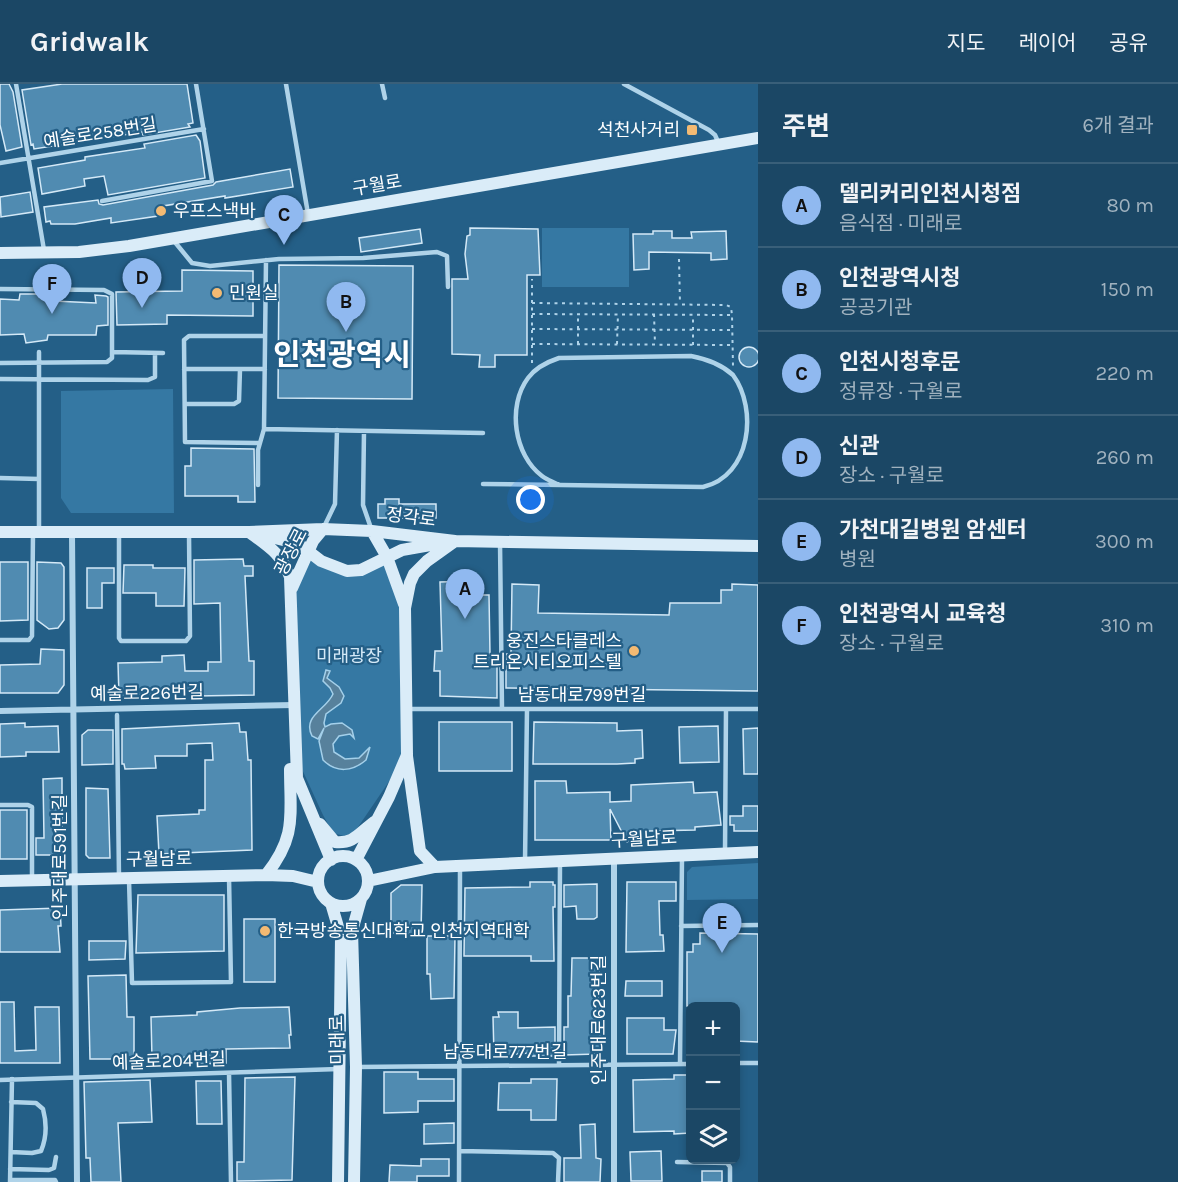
<!DOCTYPE html>
<html lang="ko">
<meta charset="utf-8">
<style>
:root{--surface:#1b4765;--page:#28516e;--text:#f1f3f6;--muted:#a0b2bf;--line:#395f79;--accent:#90b9f0}
body{margin:0;font-family:Karla,"Noto Sans KR",sans-serif;background:var(--page);color:var(--text)}
.controls{position:absolute;right:18px;bottom:18px;display:grid;overflow:hidden;border-radius:9px;box-shadow:0 3px 9px #0003}
.controls button{width:54px;height:54px;display:grid;place-items:center;padding:0;border:0;border-bottom:2px solid var(--line);background:var(--surface);color:var(--text);font:30px sans-serif}
.you{position:absolute;left:531px;top:416px;width:21px;height:21px;margin:-15px;border:4px solid #fff;border-radius:50%;background:#1a73e8;box-shadow:0 0 0 9px #1a73e833}
.badge{display:grid;place-items:center;width:39px;height:39px;border-radius:50%;background:var(--accent);color:#111;font-size:20px;font-weight:700}
.pin{position:absolute;translate:-50% -50px;filter:drop-shadow(0 2px 3px #0008)}
.pin::after{content:'';position:absolute;top:32px;width:21px;height:18px;background:inherit;clip-path:polygon(0 0,100% 0,50% 100%)}
.list{margin:0;padding:0;list-style:none}
h2{display:flex;justify-content:space-between;align-items:center;height:78px;margin:0;padding:0 24px;font-size:26px}
h2 small{font-size:20px;font-weight:400;color:var(--muted)}
.list li{display:grid;grid-template-columns:39px 1fr auto;gap:18px;align-items:center;box-sizing:border-box;height:84px;padding:0 24px;border-top:2px solid var(--line)}
.list b{display:block;font-size:22px;white-space:nowrap}
.list p{margin:0;font-size:20px;white-space:nowrap;color:var(--muted)}
.list em{font-size:20px;font-style:normal;color:var(--muted)}
.icon{flex:none;width:33px;height:33px;fill:none;stroke:currentColor;stroke-width:2;stroke-linecap:round;stroke-linejoin:round}
.map{position:relative;flex:none;width:758px;height:1098px;overflow:hidden}
header{display:flex;align-items:center;gap:36px;box-sizing:border-box;height:84px;padding:0 30px;background:var(--surface);border-bottom:2px solid var(--line)}
header strong{font-size:28px}
nav{display:flex;gap:33px;margin-inline-start:auto;font-size:21px}
main{display:flex}
aside{flex:1;background:var(--surface)}
.map>svg:first-child{display:block}
.green{fill:#3578a3}
.water{fill:#57819c;stroke:#a4d0ea;stroke-width:1.5}
.building{fill:#508bb1;stroke:#d4e9f7;stroke-width:1.5}
.lines{fill:none;stroke-linecap:round;stroke-linejoin:round}
.path{stroke:#afd3e9;stroke-width:2;stroke-dasharray:3 4.5;stroke-linecap:butt}
.lane{stroke:#afd3e9;stroke-width:4.5}
.street{stroke:#afd3e9;stroke-width:6}
.secondary{stroke:#daecf8;stroke-width:12}
.poi-dot{fill:#f3ba73;stroke:#245f87;stroke-width:2}
.labels{text-anchor:middle;stroke-width:4.5;stroke-linejoin:round;paint-order:stroke}
.poi-label{font-size:18px;fill:#fff;stroke:#245f87;text-anchor:start}
.street-label{font-size:18px;fill:#fff;stroke:#245f87}
.park-label{font-size:18px;fill:#d4e9f7;stroke:#245f87}
.town-label{font-size:30px;font-weight:bold;fill:#fff;stroke:#245f87}
</style>
<header>
<strong>Gridwalk</strong>
<nav><a>지도</a><a>레이어</a><a>공유</a></nav>
</header>
<main>
<div class="map">
<svg width="758" height="1098" viewBox="0 0 758 1098">
<rect width="100%" height="100%" fill="#245f87"/>
<path class="green" d="M542,144H629V203H542Z
M173,305L174,429H71L61,414V307Z
M309,466L347,487L387,473L405,524L407,671L354,749L344,752L333,749L323,731L295,670L291,508Z
M758,779V815L687,816V788L692,783Z"/>
<path class="water" d="M326,586L330,587L327,594L339,603L344,612L341,619L326,630L324,639L325,643L331,640L342,639L352,646L354,654L350,650L339,652L333,660L334,668L345,675L359,674L370,663L366,676C352,688 336,689 323,676L319,657L324,644L318,655L312,652C302,632 326,626 333,610L330,604L323,597Z"/>
<path class="building" d="M0,0H9L13,8L22,63L6,67L0,41Z
M62,0H187L193,39L188,40L190,43L143,51L142,48L34,65L33,60L31,61L22,6Z
M196,51L200,57L205,94L108,111L104,92L84,95L85,102L42,110L38,84L85,76V73L145,64L144,60Z
M290,85L293,103L225,114V112L157,123L158,132L111,139V134L75,140H51L50,137L46,138L44,123L98,116L99,120L103,121L213,101L216,98Z
M30,108L33,128L1,133L0,113Z
M470,144L538,145L540,191H527V271H495V283H479L480,271L452,270V195H468L465,170L467,152L470,151Z
M420,145L422,159L361,168L359,154Z
M653,147H672V154H692L691,148L726,147L727,175L711,176V169L649,168V185L634,186L633,150H653Z
M279,181L413,182L412,315L278,314Z
M182,186L253,187V232L167,231V240L117,241L116,208L182,207Z
M20,210H52L54,217L96,219L95,211L106,212L108,213V241L97,242L96,251H48L47,256L26,259L24,250L0,251V215L19,216Z
M739 273a10 10 0 1 1 20 0a10 10 0 1 1-20 0Z
M191,364L254,365L255,418H238V412H185V382H191Z
M385,415H399V420H436V434H378V420H385Z
M243,475L244,482H253V492H245L249,577H254V611L196,612V607L160,608V610L137,611V613L119,614L118,579L162,578V572L184,571L185,587H208V578H221L220,519L194,520V476Z
M0,478H28V536L0,537Z
M37,478L61,479L64,483V536L58,544L49,545L37,536Z
M124,481H153V484H185L184,522H156V509H123Z
M87,484H114V499H102V524H87Z
M478,497V511H489L490,570H497V614L440,612V587H434L435,567H442L440,498Z
M512,500L539,501L538,529L669,531L670,519H721V506H732V500L758,501V607L506,604V570H511Z
M41,565L64,566V601L58,609H0V581L40,580Z
M439,638H512V687H439Z
M534,638L617,639V647L642,646L643,674L635,675V679L617,680H533Z
M25,639V643L58,642L59,668H26V672L0,673V640Z
M239,639L240,648H246L248,676H251L252,766L159,770L157,732L199,730V726H205V676H213L212,659L187,660V672H155L156,684L125,685L124,680H122V645Z
M718,642L719,678L680,679L679,643Z
M758,644V690H744L743,645Z
M88,646H113V680L82,681V651Z
M62,694V766L58,771H36V754H44L43,695Z
M535,697H566L567,709L610,708V718L631,717V701L693,698L694,709L717,708L721,741L695,743V746L649,747L627,758L610,725L611,756H535Z
M86,704L108,705L110,774H89L86,771Z
M743,722H758V747H734V741H730V732H743Z
M0,726H27V775H0Z
M530,798H553V801H555V823H553L554,877H531V872H464L465,804L530,803Z
M627,798H676V817H659L660,851H663L664,867L626,868Z
M597,800V833L594,835H577L576,822L564,823V801Z
M401,801H422L421,850L391,849V809Z
M138,811H224V867L136,869Z
M60,824L61,842H58L60,868H0V826Z
M244,835H275V898H244Z
M700,849L758,850V958L735,957V922H687V868H693V860H700Z
M427,852H455L454,914L431,915L430,890H427Z
M89,857H126L125,875L89,876Z
M572,874H599L600,967L597,970L564,971V943H568V912H571Z
M126,891L127,933H134V975H90L88,892Z
M626,897H662V912H625Z
M0,918H14L15,967L36,966L35,923H59L60,979H0Z
M289,923L291,951H289L290,964L226,965V979L199,980L198,973L152,974L151,933L197,931V928L240,924Z
M498,928H518V944L555,943V972H529V969L494,972L493,933H499Z
M627,934H664V946H676L673,970H627Z
M384,988H418V995H454V1017H418V1028L384,1029Z
M674,991H690V1049L674,1050V1047L634,1048L633,996L674,995Z
M295,993L292,1096L237,1097V1078H244L245,994Z
M531,995H557L556,1036H531V1026H498L499,999H531Z
M150,996L152,1038L118,1039L121,1098H91L90,1074H86L84,998Z
M196,997H221L222,1040H197Z
M454,1039V1059L424,1060V1040Z
M595,1040L596,1074L601,1075L600,1098H564V1074H581L580,1041Z
M661,1067L662,1097H631L630,1068Z
M421,1075H449V1092H417V1098H389L390,1081L421,1082Z
M702,1087H722V1098H702Z"/>
<g class="lines">
<path class="path" d="M679,175L680,220
M532,219L726,221L731,223L732,231L733,282
M532,230L731,231
M654,230L655,260
M532,245L732,246
M532,260L732,261
M578,260V230
M617,260L618,230
M693,261V231
M532,279V195"/>
<path class="lane" d="M16,0L44,166
M286,0L308,130
M382,0L385,14
M624,0L709,46L715,51L719,60
M0,79L204,45
M102,117L212,97L196,0
M174,157L192,179L210,182L279,175L363,174L437,168L447,172L448,203
M0,205L104,206L112,210V274L107,278L0,279
M112,268L163,269
M184,285H265
M0,295L148,296L155,293V269
M185,320H234L239,317L240,285
M264,345L483,349
M364,347L363,421L372,447
M260,359L185,358L184,256L189,252H265
M0,394L39,395
M483,400L703,403C751,392 758,325 733,291C721,280 707,275 691,272L559,274C547,278 536,283 528,294C507,322 514,371 542,392C547,396 554,398 559,401
M258,401V366L264,345L266,176
M323,445L335,420L337,346
M39,448V268
M119,451V554L121,557H186L190,552L189,450
M500,458L502,625
M0,556H29L32,552L33,448
M407,625H758
M117,631L119,794
M0,721H28L32,723V796
M725,769L726,625
M525,778L527,625
M129,796L132,899L231,898L229,793
M681,842L758,841
M736,979H758
M680,980L682,774
M559,981L560,777
M357,983L690,980
M229,989L231,1098
M0,996L339,985
M459,1067L553,1069L559,1074L558,1098
M11,1068L32,1069L41,1067C47,1053 47,1040 43,1025L36,1019L11,1018
M677,1078L727,1079L730,1083V1098
M10,1085L49,1086L54,1084L56,1073
M10,1096H55L56,1098
M10,1098L12,995
M459,1098L460,783"/>
<path class="street" d="M72,449L77,1098
M0,627L294,621
M614,775V1098"/>
<path class="secondary" d="M0,169L79,168L129,162L758,54
M372,447L387,473L404,520
M0,448H249L323,445L372,447L455,457L758,462
M249,448C268,462 282,470 290,493L297,694L331,776
M267,452L299,460L321,477L347,487L361,486L402,466L436,460
M292,504L313,457L323,445
M407,672L420,767L435,783
M320,740L335,758C354,760 359,749 374,738
M318 797a25 25 0 1 1 50 0a25 25 0 1 1-50 0Z
M356,776L389,713L407,671L405,524L410,499L414,490L427,477L455,457
M266,791C297,752 290,732 290,685
M0,797L266,791L293,792L318,798
M368,797L435,783L758,768
M331,819L341,853L338,1098
M354,1098L356,983L352,847L361,815"/>
</g>
<g class="poi-dot">
<rect x="686" y="40" width="12" height="12" rx="3"/>
<circle cx="161" cy="127" r="6"/>
<circle cx="217" cy="209" r="6"/>
<circle cx="634" cy="567" r="6"/>
<circle cx="265" cy="847" r="6"/>
</g>
<g class="labels">
<g class="poi-label">
<text x="680" y="52" text-anchor="end">석천사거리</text>
<text x="173" y="133">우프스낵바</text>
<text x="229" y="215">민원실</text>
<text x="622" y="563" text-anchor="end">웅진스타클레스<tspan x="622" dy="21">트리온시티오피스텔</tspan></text>
<text x="277" y="853">한국방송통신대학교 인천지역대학</text>
</g>
<g class="street-label">
<text transform="translate(100 49) rotate(-9)" y="6">예술로258번길</text>
<text transform="translate(377 101) rotate(-10)" y="6">구월로</text>
<text transform="translate(411 433) rotate(7)" y="6">정각로</text>
<text transform="translate(291 468) rotate(-63)" y="6">광장로</text>
<text transform="translate(147 609) rotate(-1)" y="6">예술로226번길</text>
<text x="582" y="617">남동대로799번길</text>
<text transform="translate(644 755) rotate(-3)" y="6">구월남로</text>
<text transform="translate(60 773) rotate(-90)" y="6">인주대로591번길</text>
<text transform="translate(159 775) rotate(-1)" y="6">구월남로</text>
<text transform="translate(599 936) rotate(-90)" y="6">인주대로623번길</text>
<text transform="translate(337 956) rotate(-91)" y="6">미래로</text>
<text x="505" y="974">남동대로777번길</text>
<text transform="translate(169 977) rotate(-2)" y="6">예술로204번길</text>
</g>
<g class="park-label">
<text x="349" y="578">미래광장</text>
</g>
<g class="town-label">
<text x="342" y="281">인천광역시</text>
</g>
</g>
</svg>
<div class="controls">
<button>+</button>
<button>−</button>
<button><svg class="icon" aria-label="layers" viewBox="0 0 24 24"><path d="M12 4l9 5-9 5-9-5zM3 14l9 5 9-5"/></svg></button>
</div>
<div class="you"></div>
<div class="pin badge" style="left:465px;top:535px">A</div>
<div class="pin badge" style="left:346px;top:248px">B</div>
<div class="pin badge" style="left:284px;top:161px">C</div>
<div class="pin badge" style="left:142px;top:224px">D</div>
<div class="pin badge" style="left:722px;top:869px">E</div>
<div class="pin badge" style="left:52px;top:230px">F</div>
</div>
<aside>
<h2>주변<small>6개 결과</small></h2>
<ul class="list">
<li><span class="badge">A</span><div><b>델리커리인천시청점</b><p>음식점 · 미래로</p></div><em>80 m</em></li>
<li><span class="badge">B</span><div><b>인천광역시청</b><p>공공기관</p></div><em>150 m</em></li>
<li><span class="badge">C</span><div><b>인천시청후문</b><p>정류장 · 구월로</p></div><em>220 m</em></li>
<li><span class="badge">D</span><div><b>신관</b><p>장소 · 구월로</p></div><em>260 m</em></li>
<li><span class="badge">E</span><div><b>가천대길병원 암센터</b><p>병원</p></div><em>300 m</em></li>
<li><span class="badge">F</span><div><b>인천광역시 교육청</b><p>장소 · 구월로</p></div><em>310 m</em></li>
</ul>
</aside>
</main>
